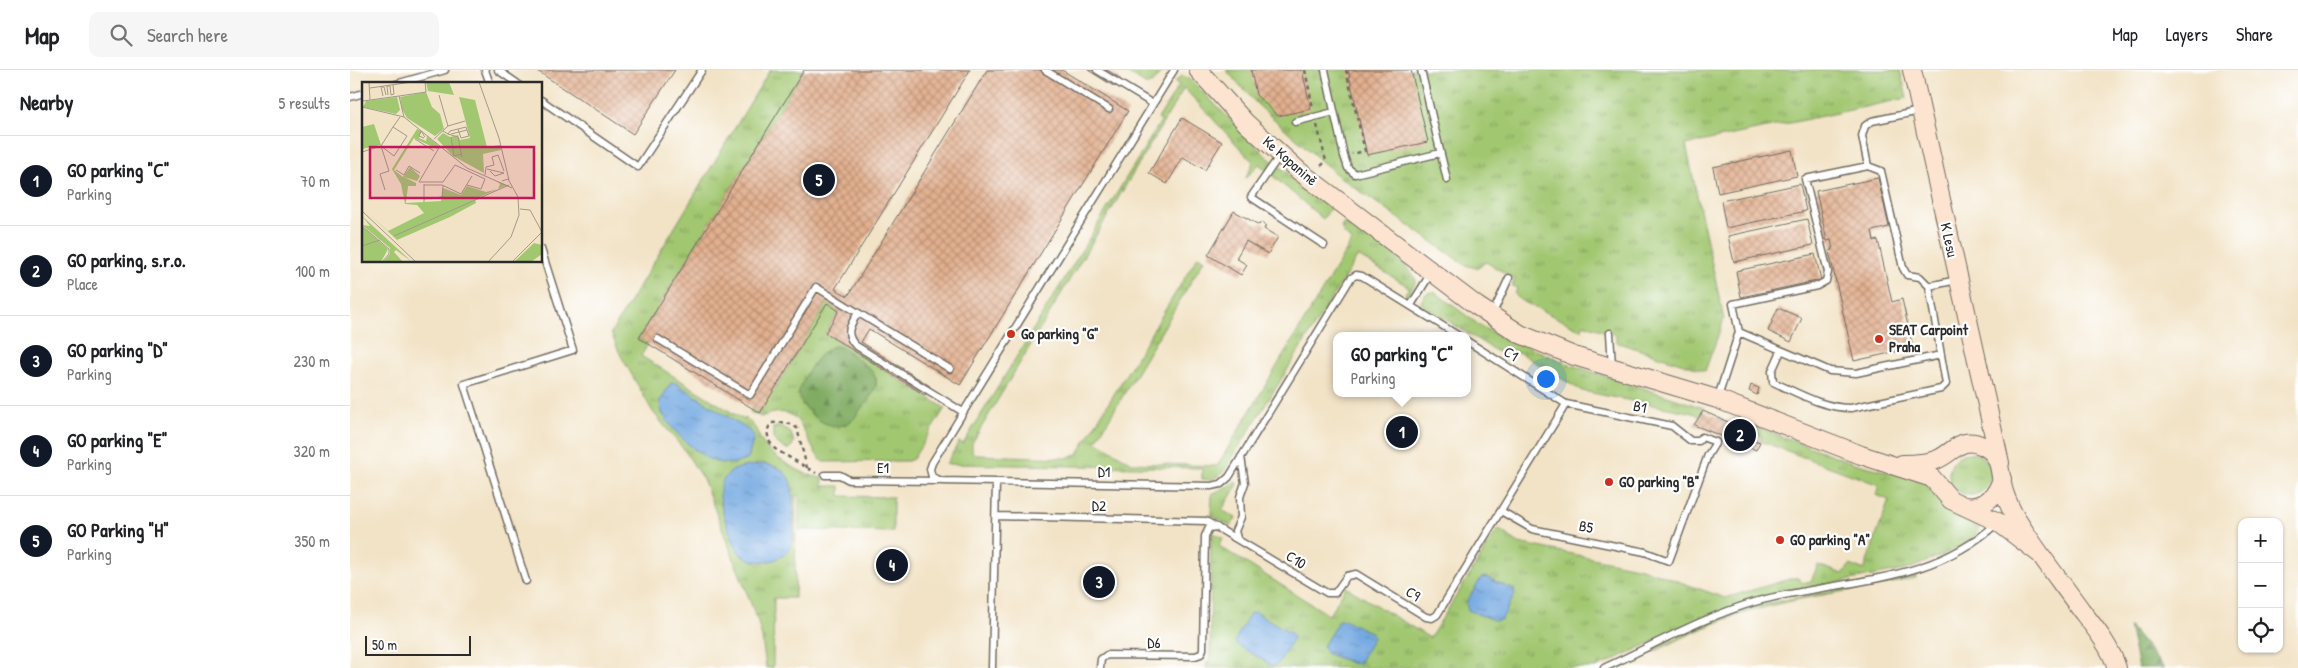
<!DOCTYPE html>
<meta charset="utf-8">
<style>
:root{--surface:#fff;--page:#f6f6f6;--text:#202124;--muted:#757577;--line:#e0e0e0;--accent:#111827}
body{margin:0;font-family:"Patrick Hand",sans-serif;background:var(--page);color:var(--text)}
.controls{position:absolute;right:15px;bottom:15px;display:grid;overflow:hidden;border-radius:10px;box-shadow:0 1px 4px #0004}
.controls button{width:45px;height:45px;display:grid;place-items:center;padding:0;border:0;border-bottom:1px solid var(--line);background:var(--surface);color:var(--text);font:25px sans-serif}
.scale{position:absolute;left:15px;bottom:12px;width:106px;box-sizing:border-box;padding-left:5px;border:2px solid #2b2b2b;border-top:0;font-size:14px;line-height:18px;white-space:nowrap;color:#2b2b2b;-webkit-text-stroke:4px #fff;paint-order:stroke}
.you{position:absolute;left:1195px;top:308px;width:18px;height:18px;margin:-12px;border:4px solid #fff;border-radius:50%;background:#1a73e8;box-shadow:0 0 0 8px #1a73e833}
.badge{display:grid;place-items:center;width:32px;height:32px;border-radius:50%;background:var(--accent);color:#fff;font-size:16px;font-weight:700}
.pin{position:absolute;translate:-50% -50%;border:2px solid #fff;box-shadow:0 1px 5px #0006}
.popup{position:absolute;left:983px;top:262px;width:138px;height:65px;box-sizing:border-box;display:grid;place-content:center;border-radius:10px;background:var(--surface);filter:drop-shadow(0 1px 4px #0005);font-size:16px;white-space:nowrap;color:var(--muted)}
.popup b{font-size:19px;color:var(--text)}
.popup::after{content:'';position:absolute;left:50%;top:100%;margin-left:-10px;border:10px solid transparent;border-top-color:var(--surface)}
.list{margin:0;padding:0;list-style:none}
h2{display:flex;justify-content:space-between;align-items:center;height:65px;margin:0;padding:0 20px;font-size:21px}
h2 small{font-size:16px;font-weight:400;color:var(--muted)}
.list li{display:grid;grid-template-columns:32px 1fr auto;gap:15px;align-items:center;box-sizing:border-box;height:90px;padding:0 20px;border-top:1px solid var(--line)}
.list b{display:block;font-size:19px;white-space:nowrap}
.list p{margin:0;font-size:16px;white-space:nowrap;color:var(--muted)}
.list em{font-size:16px;font-style:normal;color:var(--muted)}
.icon{flex:none;width:28px;height:28px;fill:none;stroke:currentColor;stroke-width:2;stroke-linecap:round;stroke-linejoin:round}
.map{position:relative;flex:none;width:1948px;height:598px;overflow:hidden}
header{display:flex;align-items:center;gap:30px;box-sizing:border-box;height:70px;padding:0 25px;background:var(--surface);border-bottom:1px solid var(--line)}
header strong{font-size:24px}
nav{display:flex;gap:28px;margin-inline-start:auto;font-size:18px}
.search{width:350px;height:45px;background:var(--page);display:flex;align-items:center;gap:12px;box-sizing:border-box;padding:0 18px;border-radius:10px;color:var(--muted);font-size:19px}
main{display:flex}
aside{flex:1;background:var(--surface)}
.map>svg:first-child{display:block}
.grass{fill:url(#grass-tufts);stroke:#66794e;fill-rule:evenodd}
.forest{fill:url(#forest-firs);stroke:#566c47}
.water{fill:url(#water-ripples);stroke:#506a86}
.building{fill:url(#building-cross-hatch)}
.lines{fill:none;stroke-linecap:round;stroke-linejoin:round}
.lane-casing{stroke:#716b61;stroke-width:9}
.secondary-casing{stroke:#716b61;stroke-width:20}
.path{stroke:#716b61;stroke-width:2.5;stroke-dasharray:4 4;stroke-linecap:butt}
.lane{stroke:#fff;stroke-width:6}
.secondary{stroke:#fde4d1;stroke-width:18}
.poi-dot{fill:#c8321e;stroke:#fff;stroke-width:2}
.labels{text-anchor:middle;stroke-width:4.5;stroke-linejoin:round;paint-order:stroke}
.street-label{font-size:15px;fill:#2b2b2b;stroke:#fff}
.poi-label{font-size:15px;font-weight:bold;fill:#2b2b2b;stroke:#fff;text-anchor:start}
.inset-road{fill:none;stroke:#a29988;stroke-width:1}
.view{fill:#c2185b;fill-opacity:0.15;stroke:#c2185b;stroke-width:2.5}
.inset-edge{fill:none;stroke:#2b2b2b;stroke-width:2.5}
</style>
<header>
<strong>Map</strong>
<div class="search"><svg class="icon" aria-label="search" viewBox="0 0 24 24"><circle cx="10" cy="10" r="6"/><path d="M15 15l6 6"/></svg>Search here</div>
<nav><a>Map</a><a>Layers</a><a>Share</a></nav>
</header>
<main>
<aside>
<h2>Nearby<small>5 results</small></h2>
<ul class="list">
<li><span class="badge">1</span><div><b>GO parking &quot;C&quot;</b><p>Parking</p></div><em>70 m</em></li>
<li><span class="badge">2</span><div><b>GO parking, s.r.o.</b><p>Place</p></div><em>100 m</em></li>
<li><span class="badge">3</span><div><b>GO parking &quot;D&quot;</b><p>Parking</p></div><em>230 m</em></li>
<li><span class="badge">4</span><div><b>GO parking &quot;E&quot;</b><p>Parking</p></div><em>320 m</em></li>
<li><span class="badge">5</span><div><b>GO Parking &quot;H&quot;</b><p>Parking</p></div><em>350 m</em></li>
</ul>
</aside>
<div class="map">
<svg width="1948" height="598" viewBox="0 0 1948 598">
<defs>
<pattern id="grass-tufts" width="24" height="20" patternUnits="userSpaceOnUse" patternTransform="scale(1.25)"><rect width="24" height="20" fill="#a2c771"/><path d="M3 7l-1-3M5 7V3M7 7l1-3M15 17l-1-3M17 17v-4M19 17l1-3" fill="none" stroke="#84a25d"/></pattern>
<pattern id="forest-firs" width="22" height="20" patternUnits="userSpaceOnUse" patternTransform="scale(1.25)"><rect width="22" height="20" fill="#81ac63"/><path d="M5 1l3.5 6h-7zM16 11l3.5 6h-7z" fill="#6a8c52"/></pattern>
<pattern id="water-ripples" width="26" height="14" patternUnits="userSpaceOnUse" patternTransform="scale(1.25)"><rect width="26" height="14" fill="#74a9e1"/><path d="M2 4q2-2 4 0t4 0M15 11q2-2 4 0t4 0" fill="none" stroke="#5f8ab7"/></pattern>
<pattern id="building-cross-hatch" width="8" height="8" patternUnits="userSpaceOnUse" patternTransform="scale(1.25)"><rect width="8" height="8" fill="#e3b08f"/><path d="M0 0l8 8M0 8l8-8" fill="none" stroke="#b88f75"/></pattern>
</defs>
<rect width="100%" height="100%" fill="#fff"/>
<filter id="ink" filterUnits="userSpaceOnUse"><feTurbulence type="fractalNoise" baseFrequency=".02" numOctaves="2"/><feDisplacementMap in="SourceGraphic" scale="10" xChannelSelector="R" yChannelSelector="G"/><feConvolveMatrix kernelMatrix="1 2 1 2 8 2 1 2 1" color-interpolation-filters="sRGB"/></filter>
<filter id="wash" filterUnits="userSpaceOnUse"><feTurbulence type="fractalNoise" baseFrequency=".0096" numOctaves="4" result="noise"/><feDisplacementMap in="SourceGraphic" scale="20" xChannelSelector="R" yChannelSelector="G"/><feGaussianBlur stdDeviation="1.12" result="paint"/><feColorMatrix in="noise" values="0 0 0 0 0 0 0 0 0 0 0 0 0 0 0 0 0 1.4 0 .05"/><feComposite in="paint" operator="in"/></filter>
<g filter="url(#wash)">
<rect width="100%" height="100%" fill="#f2e3c6"/>
<path class="grass" d="M420,0H454L289,268L298,274L291,286L394,350L395,348C409,357 406,365 415,376C425,389 456,407 473,408V416H490V426L543,427V462L449,460V426L446,425L445,528H424L423,598H416L412,568L408,552L354,411L335,381L303,342L270,284L261,263ZM311,342L404,366L398,389L345,380L324,359ZM411,394L427,397L406,492L392,486L388,481C379,457 360,428 378,405Z
M772,0H812L803,13L797,15Z
M876,0H1550L1557,28L1336,75L1374,249L1355,301L1266,272V265L1233,254L1232,260L1170,230L1165,224L1167,218L1162,216L1165,209L1136,192L1126,198L1115,195L987,105L907,34Z
M832,6L839,8L916,86L979,135L980,139L973,149L909,94L896,108L903,92L834,18L622,373V382L627,385L716,388L727,385L848,186L854,190L746,371L782,393L867,396L1002,171L994,164L991,157L993,153C1010,150 1052,191 1063,204L1066,211L1058,226L1055,224L1059,217L1008,186L873,403L861,410L852,409V398L596,394L609,372L613,374L811,51L808,49L829,15L825,12Z
M1080,222L1086,223L1129,255L1157,271L1167,272L1221,295L1354,338L1350,346L1343,343L1232,321L1170,283L1153,277L1149,283L1073,235L1071,232L1075,225Z
M477,233L489,241L475,263L595,338L563,389L558,391L473,392C450,369 456,329 411,347L400,342L402,338L410,343ZM526,308V316L521,326L472,352L451,334Z
M1384,349L1504,393L1577,412L1629,452V459L1625,465L1611,477L1559,499L1463,517L1350,550L1246,598H856L857,592H860L861,466L864,463L873,468L869,476L979,545L996,517L1080,568L1148,459L1169,473L1291,498L1375,528L1443,508H1449L1452,513L1461,511L1468,495L1493,504L1500,495L1514,500L1539,430L1526,425L1529,415L1410,371L1412,366L1383,354Z
M431,356L441,363L444,372L440,379H434L423,369V358Z
M1599 404a21 21 0 1 1 42 0a21 21 0 1 1-42 0Z
M886,412L888,414L872,440L886,448L881,456L861,445L862,424Z
M1566,504V508C1512,520 1455,525 1401,541C1356,553 1313,578 1272,598H1262L1347,558L1403,536Z"/>
<path class="forest" d="M486,276C496,278 501,284 509,290C515,295 525,302 526,310C527,319 520,327 515,334C510,339 506,348 500,352C480,365 455,343 448,325C451,310 470,277 486,276Z
M1779,556L1814,598H1788Z"/>
<path class="water" d="M321,313H326L400,361L404,366L398,389C388,394 374,395 363,391C346,384 308,350 310,331Z
M411,394C446,396 443,420 443,448C443,458 444,470 439,479C429,495 399,496 388,481C380,460 354,414 384,400C392,396 402,396 411,394Z
M1136,507L1164,520L1165,524L1152,549L1146,551L1118,540L1116,533L1131,508Z
M906,542L942,564L943,569L928,594L922,596L886,574L885,570L900,543Z
M989,550H994L1022,563L1023,567L1010,592L1004,594L976,583L973,576Z"/>
<g id="blocks">
<path class="building" d="M186,0H325L283,64Z
M454,0H620L485,219L498,226L637,0H712L778,41L610,315L519,259L511,272L580,316L575,325L475,263L489,241L477,233L410,343L289,268Z
M738,0H757L770,8L765,17Z
M901,0H952L961,39L928,46L906,25Z
M998,0H1061L1078,72L1017,85Z
M832,48L872,72L855,100L833,87L817,114L799,103Z
M1442,80L1447,106L1368,123L1363,97Z
M1528,108L1539,157L1522,161L1524,171L1528,170L1542,232L1552,229L1563,278L1504,291L1479,181L1483,180L1481,170L1477,171L1466,121Z
M1450,114L1456,141L1376,158L1371,131Z
M884,141L909,155L911,152L916,155L914,159L928,167L918,184L896,171L886,188L897,195L891,205L858,185Z
M1457,149L1463,175L1384,192L1378,166Z
M1465,184L1471,210L1391,227L1386,201Z
M1428,238L1452,248L1441,272L1418,261Z
M1401,315L1409,318L1407,325L1399,321Z
M1353,341L1403,363L1401,369L1410,372L1406,380L1344,355Z"/>
</g>
</g>
<g filter="url(#ink)">
<use href="#blocks" fill-opacity="0" stroke="#716b61" stroke-width="1"/>
<g class="lines">
<defs>
<path id="lane" d="M135,0L140,14
M148,0L168,14
M695,0L759,39
M747,0L803,34
M824,0L582,393L580,399L582,407L592,411L861,416L871,414L879,407L1001,208L1006,205L1012,206L1109,266
M975,0L994,86L998,98L1005,104L1090,83
M1071,0L1097,110
M46,14L95,0
M0,27L14,23
M191,30L288,97L352,0
M945,52L984,42
M930,85L901,127L974,175
M1518,96L1512,66L1515,56L1522,51L1570,41
M1579,216L1607,210
M1061,235L1081,203
M508,243C501,254 494,263 505,275L613,342
M1142,245L1159,208
M1389,262L1480,301L1506,303L1591,285L1596,314L1591,319L1501,338C1473,338 1448,323 1423,312L1422,301L1431,281
M1260,263L1262,297
M308,269L400,325L466,217L600,299
M1117,271L1216,334L1322,356L1341,371H1349L1352,367L1366,372L1358,385L1319,491L1295,482L1182,459L1151,441
M1368,327L1389,262L1383,234L1467,216L1476,211L1478,202L1455,109L1518,96L1531,101L1553,198L1557,205L1570,207L1579,216L1591,285
M475,405H490L499,410L588,411
M646,446L856,451L977,523H985L997,506L1006,504L1076,547L1082,548L1087,545L1216,334
M887,468L885,461L891,447L890,427L895,413L891,387
M176,511L114,314L223,280L191,179
M642,598L646,412
M750,598L751,589L757,585L845,586L851,584L853,579L855,466L859,458L867,457
M1254,598C1304,575 1355,546 1408,531C1491,509 1581,515 1647,453"/>
<path id="secondary" d="M848,0L896,53L949,101L1127,236L1170,264L1224,286L1367,329L1511,385L1582,408L1601,430L1648,452L1690,484
M1562,0L1650,393
M1552,394C1563,394 1575,394 1586,390C1604,383 1610,365 1633,376C1652,385 1649,401 1653,418C1655,426 1659,435 1663,443C1683,477 1708,508 1731,540C1745,558 1760,576 1767,598
M1614,436C1633,439 1646,427 1652,409"/>
</defs>
<use href="#lane" class="lane-casing"/>
<use href="#secondary" class="secondary-casing"/>
<path class="path" d="M955,0L963,38
M996,0L1015,81L1002,84
M967,55L976,91L971,96
M457,398L447,358L436,352L421,353L417,361L419,371L425,379L466,403"/>
<use href="#lane" class="lane"/>
<use href="#secondary" class="secondary"/>
</g>
</g>
<g class="poi-dot">
<circle cx="661" cy="264" r="5"/>
<circle cx="1529" cy="269" r="5"/>
<circle cx="1259" cy="412" r="5"/>
<circle cx="1430" cy="470" r="5"/>
</g>
<g class="labels">
<g class="street-label">
<text transform="translate(940 91) rotate(41)" y="5">Ke Kopanině</text>
<text transform="translate(1599 170) rotate(78)" y="5">K Lesu</text>
<text transform="translate(1161 284) rotate(32)" y="5">C1</text>
<text transform="translate(1290 337) rotate(12)" y="5">B1</text>
<text transform="translate(533 398) rotate(1)" y="5">E1</text>
<text transform="translate(754 402) rotate(1)" y="5">D1</text>
<text transform="translate(749 436) rotate(1)" y="5">D2</text>
<text transform="translate(1236 457) rotate(11)" y="5">B5</text>
<text transform="translate(946 490) rotate(32)" y="5">C10</text>
<text transform="translate(1063 524) rotate(32)" y="5">C9</text>
<text transform="translate(804 573) rotate(1)" y="5">D6</text>
</g>
<g class="poi-label">
<text x="1539" y="265">SEAT Carpoint<tspan x="1539" dy="17">Praha</tspan></text>
<text x="671" y="269">Go parking "G"</text>
<text x="1269" y="417">GO parking "B"</text>
<text x="1440" y="475">GO parking "A"</text>
</g>
</g>
<g transform="translate(12 12)">
<rect width="180" height="180" fill="#f2e3c6"/>
<path d="M64,0H87L92,13L66,9ZM64,10L70,25L78,32L82,47L73,54L45,36L40,27L38,15ZM35,15L38,28L34,32L1,25L4,19ZM97,15L113,18L125,65L138,63L139,68L121,72L122,91L91,74L75,57L81,51L88,55L96,53L98,58L108,56ZM12,42L19,63L0,67V45ZM55,47L59,49L57,56L64,59L65,54L77,64L75,67L52,56L32,88L41,95L48,85L58,94L55,99L42,95L54,101V104H46L44,121L79,119L81,106L99,113L105,104L124,110L136,107L138,102L135,99L145,103L113,117L114,121L88,135L35,158L59,180L6,131L26,149L62,131L55,123L43,122L39,102L30,87ZM0,134L50,180L34,168L32,170L41,180H21L28,172V166L0,143L8,144ZM0,144L26,167L19,180H0ZM172,161L180,163V172L169,180H152Z" fill="#a2c771"/>
<path class="inset-road" d="M7,0L8,18M117,0L137,56L147,98M8,6L50,0M26,13L25,4H28L29,13L32,12L31,3M21,14L19,5H22L24,13M37,14L64,10L63,0M1,19L37,14L42,35M0,25L42,35L105,86L150,106M86,44L103,39M31,45L45,54L32,74L19,64L31,45L38,35M81,49L86,52L88,49L104,45L107,54L99,56L96,47M86,52L96,55L100,75M89,52L105,48M89,55L92,74L100,72M62,56L57,54L59,49L63,55M53,57L72,69M72,57L86,44L77,13M78,64L57,100H81L93,83L123,97L119,107L105,103M0,70L19,64L27,89L18,92L23,108M125,87L142,91M34,88L42,93L47,84L58,91M128,89L133,94L142,91M123,93L124,85L132,83L130,75L136,73L142,89M62,103H80L99,112L110,94M62,117L80,115L81,104M62,120V102M0,129L54,180M0,144L27,167V172L20,180M32,154L147,103M0,164L18,158M126,180L149,155L157,133L156,115L146,97L140,99M150,180L180,150L168,128L158,127"/>
<path class="view" d="M8,65H172V116H8Z"/>
<rect width="180" height="180" class="inset-edge"/>
</g>
</svg>
<div class="controls">
<button>+</button>
<button>−</button>
<button><svg class="icon" aria-label="locate" viewBox="0 0 24 24"><circle cx="12" cy="12" r="6"/><path d="M12 2v4M12 18v4M2 12h4M18 12h4"/></svg></button>
</div>
<div class="scale">50 m</div>
<div class="you"></div>
<div class="pin badge" style="left:1052px;top:362px">1</div>
<div class="popup"><b>GO parking &quot;C&quot;</b>Parking</div>
<div class="pin badge" style="left:1390px;top:365px">2</div>
<div class="pin badge" style="left:749px;top:512px">3</div>
<div class="pin badge" style="left:542px;top:495px">4</div>
<div class="pin badge" style="left:469px;top:110px">5</div>
</div>
</main>
